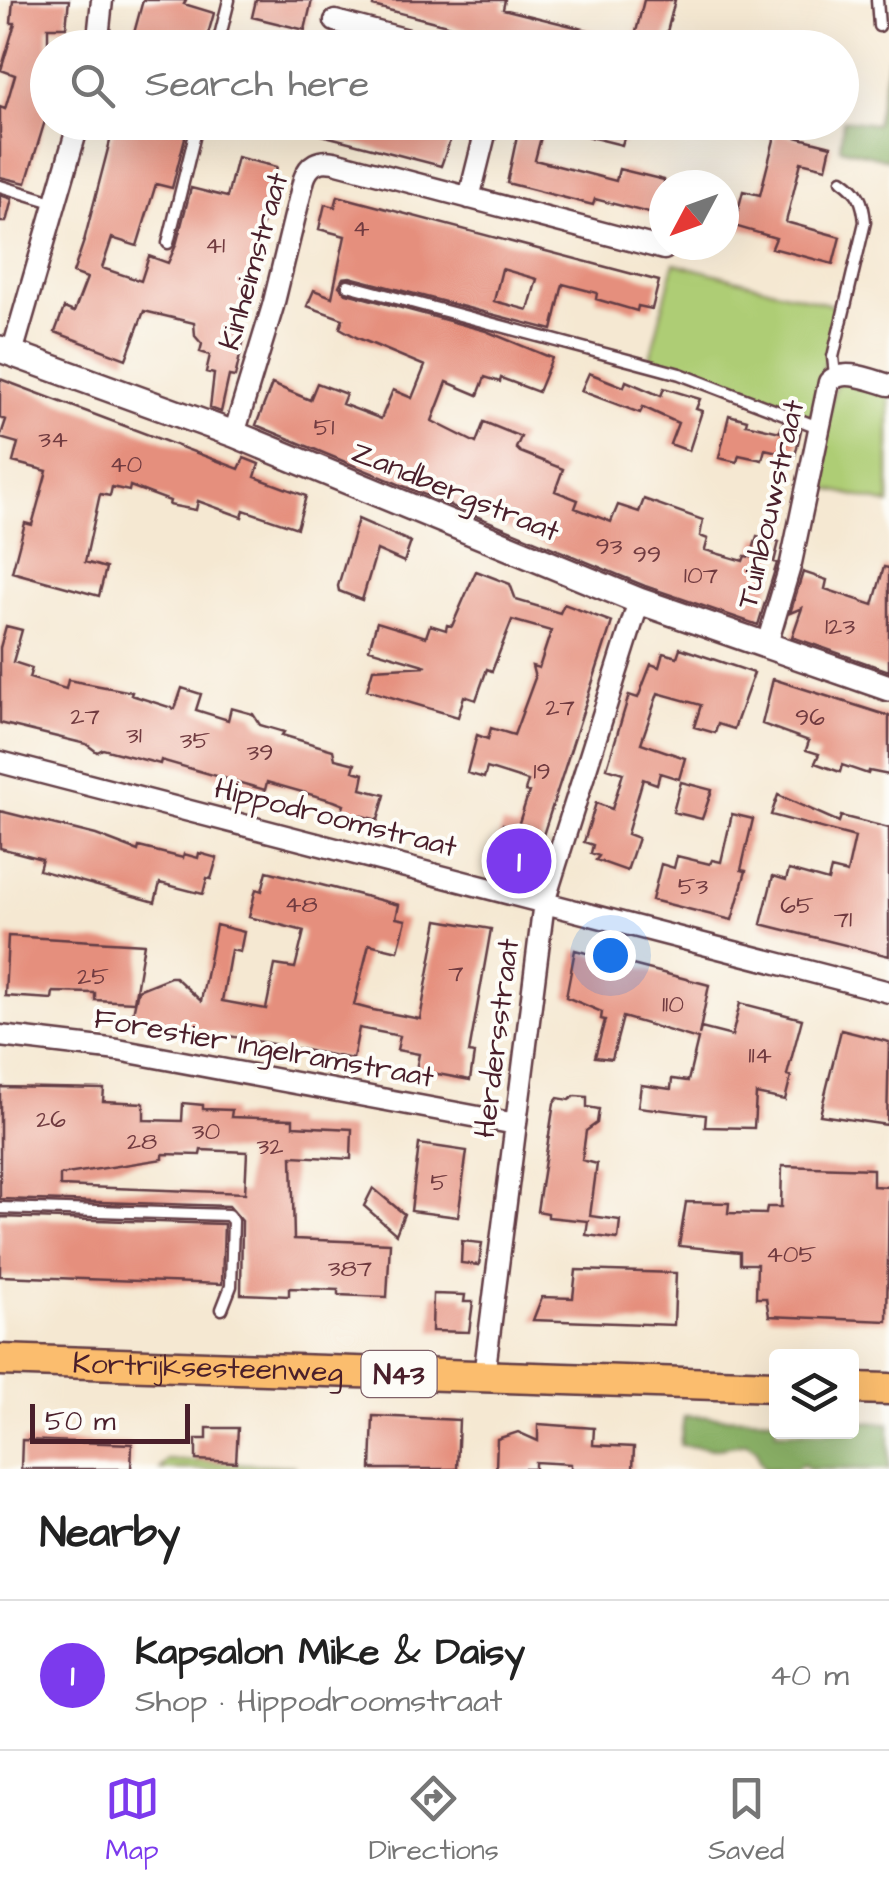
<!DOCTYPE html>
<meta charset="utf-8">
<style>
:root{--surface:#fff;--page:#f6f6f6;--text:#222;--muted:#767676;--line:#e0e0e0;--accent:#7c3aed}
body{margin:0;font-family:"Architects Daughter",sans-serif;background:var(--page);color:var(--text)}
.controls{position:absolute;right:30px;bottom:30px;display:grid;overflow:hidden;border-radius:10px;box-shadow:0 10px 40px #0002}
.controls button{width:90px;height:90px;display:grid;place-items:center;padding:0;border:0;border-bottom:2px solid var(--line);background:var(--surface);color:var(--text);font:50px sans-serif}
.compass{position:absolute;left:649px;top:170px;width:90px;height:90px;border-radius:50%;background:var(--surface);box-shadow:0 10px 40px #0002;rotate:229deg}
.scale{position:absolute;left:30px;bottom:25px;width:160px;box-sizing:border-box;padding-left:10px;border:5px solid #4a1f2b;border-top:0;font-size:28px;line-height:35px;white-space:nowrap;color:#4a1f2b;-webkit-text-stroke:8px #fdfcf7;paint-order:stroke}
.you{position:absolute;left:610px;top:955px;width:35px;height:35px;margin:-25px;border:8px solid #fff;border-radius:50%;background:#1a73e8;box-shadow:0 0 0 15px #1a73e833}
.badge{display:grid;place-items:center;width:65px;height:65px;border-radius:50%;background:var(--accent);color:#fff;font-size:32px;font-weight:700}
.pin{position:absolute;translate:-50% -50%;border:5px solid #fff;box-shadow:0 2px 10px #0006}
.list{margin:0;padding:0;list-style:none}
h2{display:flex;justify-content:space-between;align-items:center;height:130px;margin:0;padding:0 40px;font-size:42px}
h2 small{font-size:32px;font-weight:400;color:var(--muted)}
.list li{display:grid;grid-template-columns:65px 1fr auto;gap:30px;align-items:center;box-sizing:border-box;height:150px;padding:0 40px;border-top:2px solid var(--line)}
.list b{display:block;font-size:38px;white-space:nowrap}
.list p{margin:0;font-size:32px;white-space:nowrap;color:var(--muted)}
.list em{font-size:32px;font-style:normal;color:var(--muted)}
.icon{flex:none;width:55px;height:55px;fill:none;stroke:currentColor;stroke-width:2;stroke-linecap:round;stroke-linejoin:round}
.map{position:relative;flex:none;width:889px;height:1469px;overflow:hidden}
.search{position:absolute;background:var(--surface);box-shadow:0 10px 40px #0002;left:30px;right:30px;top:30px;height:110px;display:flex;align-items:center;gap:25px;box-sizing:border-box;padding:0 35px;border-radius:55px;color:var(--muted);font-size:38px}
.sheet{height:280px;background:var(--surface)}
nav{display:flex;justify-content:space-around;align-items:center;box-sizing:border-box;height:140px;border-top:2px solid var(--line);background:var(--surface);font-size:28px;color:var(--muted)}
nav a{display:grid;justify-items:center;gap:5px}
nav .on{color:var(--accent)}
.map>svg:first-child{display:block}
.green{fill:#aecd74;stroke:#7c7650;stroke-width:2.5}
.forest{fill:#8ab066;stroke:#6a6848;stroke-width:2.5}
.building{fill:#e58f7d;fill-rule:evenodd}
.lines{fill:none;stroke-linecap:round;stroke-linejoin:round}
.service-casing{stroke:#643d44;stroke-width:15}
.minor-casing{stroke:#643d44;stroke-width:25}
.tertiary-casing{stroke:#643d44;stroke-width:30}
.primary-casing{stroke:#643d44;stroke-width:35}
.service{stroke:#fff;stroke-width:10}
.minor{stroke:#fff;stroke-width:20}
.tertiary{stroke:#fff;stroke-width:25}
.primary{stroke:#fbbd6e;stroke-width:30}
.labels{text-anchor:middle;stroke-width:8;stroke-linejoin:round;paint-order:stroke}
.number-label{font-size:25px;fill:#713b40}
.shield{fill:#fdfcf7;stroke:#806168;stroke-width:2.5}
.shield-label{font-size:28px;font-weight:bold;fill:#4a1f2b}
.street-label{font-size:30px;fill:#4a1f2b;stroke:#fdfcf7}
</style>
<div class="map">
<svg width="889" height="1469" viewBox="0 0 889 1469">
<rect width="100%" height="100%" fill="#fdfcf7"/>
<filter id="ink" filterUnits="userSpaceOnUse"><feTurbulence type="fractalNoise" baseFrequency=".01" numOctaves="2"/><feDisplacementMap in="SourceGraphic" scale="20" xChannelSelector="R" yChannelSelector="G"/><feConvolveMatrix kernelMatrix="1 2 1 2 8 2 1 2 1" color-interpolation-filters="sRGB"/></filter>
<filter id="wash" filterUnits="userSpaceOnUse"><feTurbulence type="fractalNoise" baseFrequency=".0048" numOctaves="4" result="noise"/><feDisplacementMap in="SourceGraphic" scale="40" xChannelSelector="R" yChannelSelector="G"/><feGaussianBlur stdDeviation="2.25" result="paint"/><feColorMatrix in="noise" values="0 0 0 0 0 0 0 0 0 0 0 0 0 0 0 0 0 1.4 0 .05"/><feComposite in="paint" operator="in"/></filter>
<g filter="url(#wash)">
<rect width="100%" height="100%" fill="#f5e8d2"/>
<path class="green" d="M674,263L836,306L814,419L716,379L650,358Z
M841,380L889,389V504L811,485L836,384Z
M167,1460L294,1466L293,1469H160Z"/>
<path class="forest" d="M889,55V160L840,148L843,120L876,124Z
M684,1416L776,1419V1432H852V1422L889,1423V1469H809L803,1464L795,1469H765L759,1461L757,1450L747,1443L713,1449L680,1445Z"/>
<g id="blocks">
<path class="building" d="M13,0H69L66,27H48V111L26,183L0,177V107L5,109L15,75L1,70L15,23H11Z
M143,0H186L184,4L214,13L204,48H130Z
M256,0H312L305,30L252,17Z
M374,0H505L503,9L632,41L631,48H536L373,6Z
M644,0H675L663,48H632Z
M115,122H189L172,188L156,184L137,246L112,238L102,268L141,281L149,256L168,263L176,245L191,188L227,197L237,157L277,167L235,332L245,334L235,377L229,376L221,412L210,408L214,374L206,372L210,355L200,352L202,344L195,336L194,323L144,311L126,359L55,332L64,308L74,312L87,278L73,273L84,241Z
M296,122H419L429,125L427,132L451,138L441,166L295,128Z
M520,122H545L535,160L616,181L619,169L664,180V217L595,199L593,205L507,183Z
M558,122H611L627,127L622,145L558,129Z
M776,132L831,146L826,168L801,162L786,222L840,237L833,264L772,248L776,238L734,226L743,191L760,195Z
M0,195L12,199L6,222H0Z
M338,196L659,281L652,309L638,306L637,311L596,299L597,293L563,284L552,330L350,277L343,278L339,286L346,293L486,331L552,358L538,392L501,378L500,382L485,377L478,395L447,382L432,421L476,443L484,422L521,437L516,448L520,452L563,469L555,491L578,500L575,508L611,522L618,505L639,512L644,499L703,520L700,536L708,539L705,550L743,561L745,556L751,557L757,536L779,542L774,562L777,563L758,625L645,586L256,425L272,384L310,400L317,383L346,394L342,404L381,419L393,390L412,398L425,366L358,338L340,328L343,319L307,306L314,290L332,297L345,236L319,229L325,204L335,207ZM502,269L537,279L528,310L494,301Z
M589,373L624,387L626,381L661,396L664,388L700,399L696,409L702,411L689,451L670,444L678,423L643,407L640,413L581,391Z
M0,379L239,469L244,458L259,464L255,477L306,496L297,528L244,510L242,517L198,501L196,510L169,505L170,501L130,486L129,491L112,487L110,496L100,494L85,562L106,568L99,596L12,572L25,523L32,525L47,471L13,462L18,443L0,438L6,420L0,418Z
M729,415L747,420L746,424L780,432L783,423L801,430L795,456L765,449L762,460L739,455L737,462L719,458Z
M358,519L411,542L404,562L377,550L362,600L339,591L338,586Z
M884,567L889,568V671L792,637L802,608L790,613L803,572L827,580L825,589L873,605Z
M476,571L510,584L516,600L560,613L564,604L612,622L534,863L494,852L503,824L517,829L529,792L525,791L528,781L487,768L484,778L467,773L477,735L488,739L491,728L514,735L535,678L532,666L539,668L551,631L512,620L492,671L487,669L476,700L464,696L458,717L367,690L373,669L427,666L369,649L377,622L426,637L430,625L446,630L447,625L452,626Z
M6,626L22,630L13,662L32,668L29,678L66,689L68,680L132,692L131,695L175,709L182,688L201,694L196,710L228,720L231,708L253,714L260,725L284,732L282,735L333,750L335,759L355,764L353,771L364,774L361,789L385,795L378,820L342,811L344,805L334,801L267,782L265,790L161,760L160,764L103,749L97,752L86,744L0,723V648Z
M680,648L754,673L734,729L718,724L715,733L694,727L701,705L658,693L641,743L685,758L679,779L660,773L657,784L643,779L627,834L638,838L627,871L596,860L599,856L591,853L593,845L584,842L596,803L612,809L623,773L607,768L629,695L638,698L651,664L659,667L663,653L677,657Z
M773,679L889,716V775L869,771L868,774L842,765L840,772L815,763L819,754L806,750L809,741L762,724Z
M681,782L712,790L702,819L673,812Z
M778,795L839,822L841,816L889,828V956L761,924L773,876L786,880L789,870L828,881L831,869L847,873L855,837L771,815Z
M0,811L96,835L138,851L139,847L183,858L184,854L198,858L199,853L217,858L211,879L207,878L203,894L160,883L155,902L39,870L42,859L0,848Z
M732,814L753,819L741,870L746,871L732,920L652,900L661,864L674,868L677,856L710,864L712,860L721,862Z
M267,871L399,905L396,918L406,920L398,951L369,944L354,1005L373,1010L420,1019L438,920L491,929L469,1053L474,1054L470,1080L416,1070L419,1054L397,1050L400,1036L359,1028L353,1059L132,1018L138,990L170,977H175L201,1001L216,925L244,932L240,952L231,950L222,1001L266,1009L275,965L295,968L304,931L249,917L256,889L262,891Z
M8,936L144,944L134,1002L95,1000V993L53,992L52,999L5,996Z
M575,950L709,985L699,1035L701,1028L732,1036L740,1003L802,1019L787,1075L791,1076L785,1100L756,1094L754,1128L705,1127L706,1115L638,1107L641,1085L671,1089L672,1079L688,1081L698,1039L623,1017L612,1059L595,1057L605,1020L601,1019L602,1012L566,997Z
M841,1030L889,1042L887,1125L820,1115Z
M0,1087L104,1089L103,1101L144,1103V1120L182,1121L183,1103L203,1105V1109L232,1110L231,1117L293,1119V1126L352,1129L351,1159L292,1156L294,1239L390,1243L387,1297L338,1295V1290L289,1288V1296L241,1294L242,1221L229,1206L0,1199ZM201,1150L247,1152L245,1193L60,1186V1175L163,1159V1154L200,1155Z
M575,1096L587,1097V1107L599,1109L597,1123L586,1131L582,1160L597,1164L590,1216L620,1220L618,1239L586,1235L588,1221L548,1217V1213L537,1211L554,1103L558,1098L569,1100Z
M419,1144L467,1151L458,1217L411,1211Z
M782,1166L873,1169V1186L889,1187L887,1321L769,1316L766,1298H756L757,1264H740V1252L679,1246L686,1202L729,1203L728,1213L766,1214L767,1207H781Z
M373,1188L404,1214L396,1234L364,1206Z
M0,1217L224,1224L222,1284L0,1276Z
M462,1241L482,1243L479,1265L461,1263Z
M576,1270L676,1273L674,1325L533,1320L542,1297L573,1298Z
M433,1294L465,1295L464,1302H473L469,1332L432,1331Z
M373,1416L459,1420L457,1469H371Z
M538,1424L594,1428L593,1445L634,1447L633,1469H571V1464L535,1462V1469H496L497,1439L518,1432L538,1441Z
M207,1428H238L236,1462L196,1460V1439H207Z
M22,1440L132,1444L131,1469H21Z"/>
</g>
</g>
<g filter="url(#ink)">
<use href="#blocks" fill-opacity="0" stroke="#643d44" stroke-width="2.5"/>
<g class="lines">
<defs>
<path id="service" d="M877,0L879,26
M217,48L229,0
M0,186L56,203
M168,243L198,122
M348,285L680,374L818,427
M835,375L833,357L865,222C863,201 859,192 842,180
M0,1208L228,1215L233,1221L231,1286L222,1309"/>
<path id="minor" d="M335,21L439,48
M97,48L102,0
M469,198L488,122
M12,353L79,122
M234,434L273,306L304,179C309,164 319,159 334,162L664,249
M767,644L791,563L829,382C843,367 871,380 889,385
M0,762L889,992
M0,1036L118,1050L516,1124
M484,1376L544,902L639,601"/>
<path id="tertiary" d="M0,349L234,434L639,601L889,688"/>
<g id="primary">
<path id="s1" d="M0,1360L776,1386"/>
<path d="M852,1388L889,1389"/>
</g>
</defs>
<use href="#service" class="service-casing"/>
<use href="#minor" class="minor-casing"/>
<use href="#tertiary" class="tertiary-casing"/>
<use href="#primary" class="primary-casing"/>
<use href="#service" class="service"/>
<use href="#minor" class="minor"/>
<use href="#tertiary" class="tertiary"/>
<use href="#primary" class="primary"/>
</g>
</g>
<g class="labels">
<g class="number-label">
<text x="361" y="236">4</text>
<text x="215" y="253">41</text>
<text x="324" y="435">51</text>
<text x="53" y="447">34</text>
<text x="126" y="472">40</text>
<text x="609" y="554">93</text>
<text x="647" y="562">99</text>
<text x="701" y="583">107</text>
<text x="840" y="634">123</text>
<text x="560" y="715">27</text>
<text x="85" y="724">27</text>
<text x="810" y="725">96</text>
<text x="134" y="743">31</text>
<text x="195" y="748">35</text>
<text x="260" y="760">39</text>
<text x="542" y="779">19</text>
<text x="693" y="894">53</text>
<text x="301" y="912">48</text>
<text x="797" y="913">65</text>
<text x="843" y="927">71</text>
<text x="456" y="981">7</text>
<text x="93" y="984">25</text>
<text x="673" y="1012">110</text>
<text x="760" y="1063">114</text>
<text x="51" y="1127">26</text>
<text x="206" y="1139">30</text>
<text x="142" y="1149">28</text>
<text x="270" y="1154">32</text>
<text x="439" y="1190">5</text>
<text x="791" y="1262">405</text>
<text x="350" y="1276">387</text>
</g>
<rect class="shield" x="361.5" y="1351" width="75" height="46" rx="8"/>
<g class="shield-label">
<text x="399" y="1384">N43</text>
</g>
<g class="street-label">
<text transform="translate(253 261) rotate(-74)" y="10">Kinheimstraat</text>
<text transform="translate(456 491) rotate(22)" y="10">Zandbergstraat</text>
<text transform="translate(770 504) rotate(-77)" y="10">Tuinbouwstraat</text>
<text transform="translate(336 817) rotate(14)" y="10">Hippodroomstraat</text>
<text transform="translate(496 1038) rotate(-83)" y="10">Herdersstraat</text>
<text transform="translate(264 1047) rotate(10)" y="10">Forestier Ingelramstraat</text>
<text dy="10" stroke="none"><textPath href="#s1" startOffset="208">Kortrijksesteenweg</textPath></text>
</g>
</g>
</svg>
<div class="controls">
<button><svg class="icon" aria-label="layers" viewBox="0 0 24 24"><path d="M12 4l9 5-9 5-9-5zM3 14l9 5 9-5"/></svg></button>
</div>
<svg class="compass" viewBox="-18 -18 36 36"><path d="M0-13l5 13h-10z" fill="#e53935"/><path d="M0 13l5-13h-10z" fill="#767676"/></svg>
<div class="scale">50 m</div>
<div class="you"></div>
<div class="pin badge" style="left:519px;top:861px">1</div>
<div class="search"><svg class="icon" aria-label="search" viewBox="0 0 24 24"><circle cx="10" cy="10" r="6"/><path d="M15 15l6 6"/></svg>Search here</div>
</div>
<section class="sheet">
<h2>Nearby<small></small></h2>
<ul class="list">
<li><span class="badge">1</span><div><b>Kapsalon Mike &amp; Daisy</b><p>Shop · Hippodroomstraat</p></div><em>40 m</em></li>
</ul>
</section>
<nav>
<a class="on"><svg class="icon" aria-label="map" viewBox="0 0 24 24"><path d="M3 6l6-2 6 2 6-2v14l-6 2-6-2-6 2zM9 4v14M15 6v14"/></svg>Map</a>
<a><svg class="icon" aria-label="directions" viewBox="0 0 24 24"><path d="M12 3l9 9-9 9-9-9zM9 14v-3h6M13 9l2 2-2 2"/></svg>Directions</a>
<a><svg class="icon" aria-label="saved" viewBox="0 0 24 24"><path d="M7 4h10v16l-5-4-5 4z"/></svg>Saved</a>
</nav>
